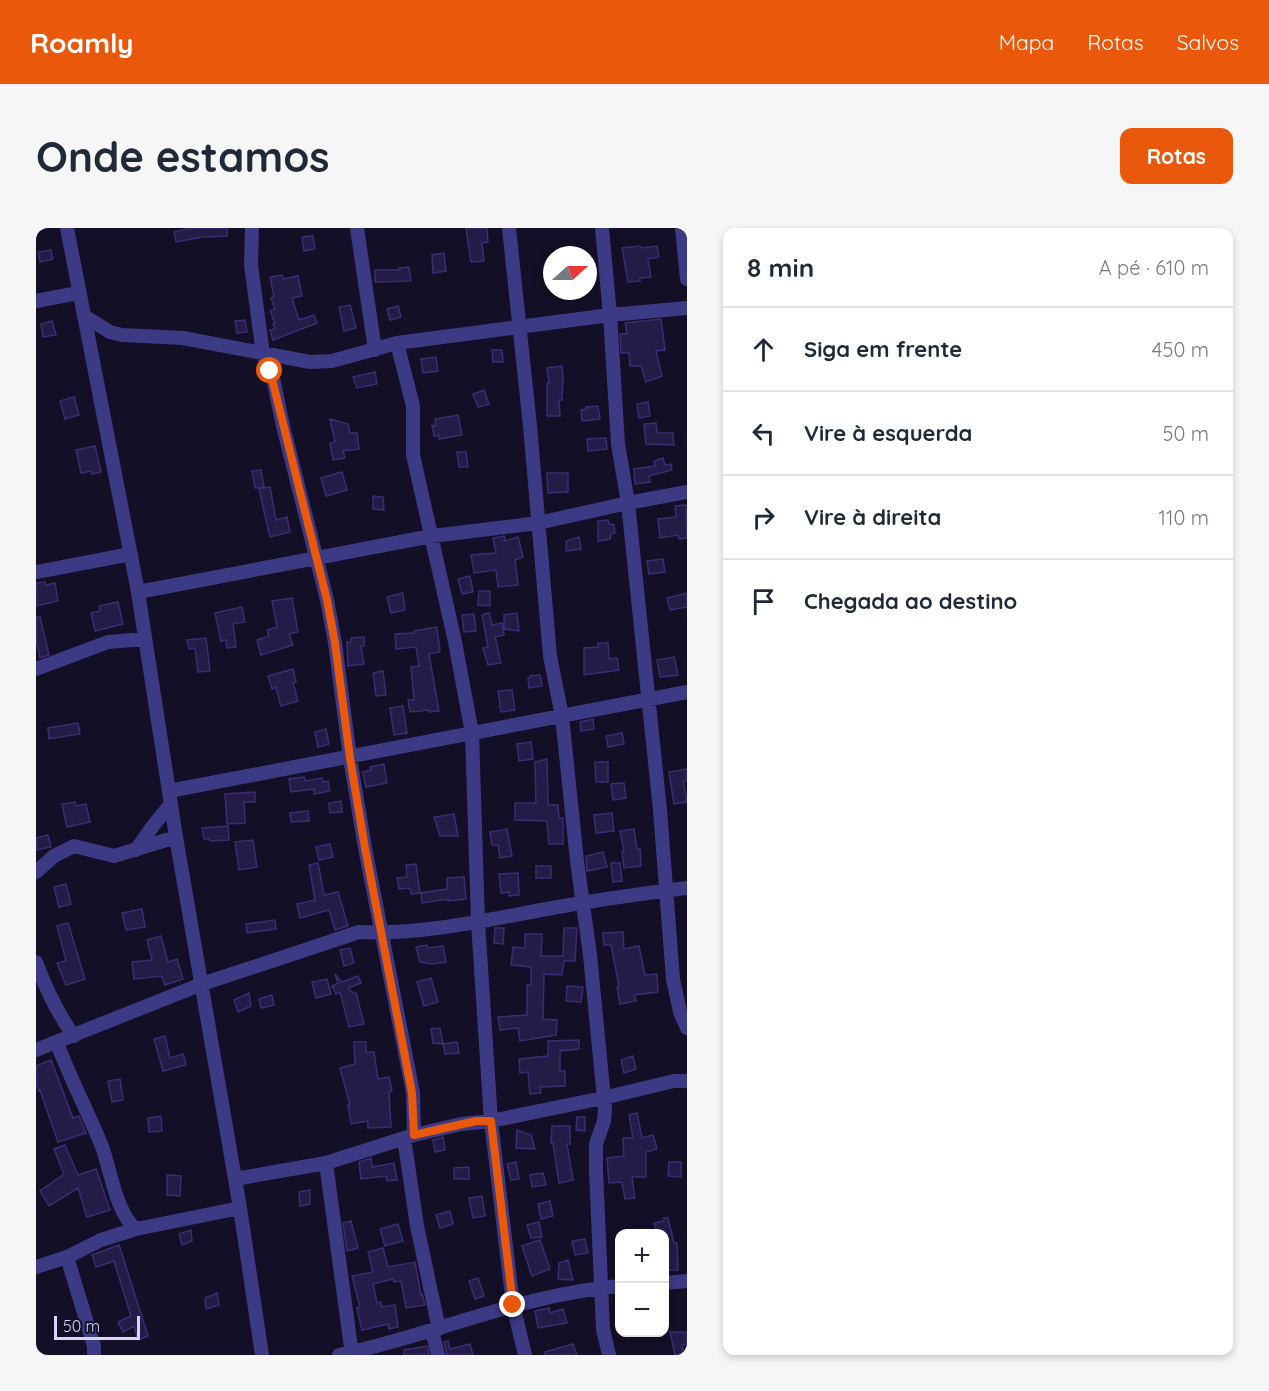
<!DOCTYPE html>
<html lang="pt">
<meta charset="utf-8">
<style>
:root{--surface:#fff;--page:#f6f6f7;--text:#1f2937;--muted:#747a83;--line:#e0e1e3;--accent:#ea580c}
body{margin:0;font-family:Quicksand,sans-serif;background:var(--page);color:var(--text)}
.controls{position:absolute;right:18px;bottom:18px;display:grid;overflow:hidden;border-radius:12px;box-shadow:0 3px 9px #0003}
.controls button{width:54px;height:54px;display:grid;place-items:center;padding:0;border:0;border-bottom:2px solid var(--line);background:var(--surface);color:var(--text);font:30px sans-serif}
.compass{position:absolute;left:507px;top:18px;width:54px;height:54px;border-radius:50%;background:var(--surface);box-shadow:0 3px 9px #0003;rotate:69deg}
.scale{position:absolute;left:18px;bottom:15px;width:86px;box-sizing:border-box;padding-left:6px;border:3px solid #d9d4ff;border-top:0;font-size:16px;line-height:21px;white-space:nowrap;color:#d9d4ff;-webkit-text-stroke:4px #130f26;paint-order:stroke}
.stop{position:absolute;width:18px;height:18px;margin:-14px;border:4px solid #ea580c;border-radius:50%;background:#fff}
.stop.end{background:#ea580c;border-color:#fff;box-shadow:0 2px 6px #0008}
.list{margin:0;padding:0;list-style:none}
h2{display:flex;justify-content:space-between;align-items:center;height:78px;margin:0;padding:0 24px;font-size:26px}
h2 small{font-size:20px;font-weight:400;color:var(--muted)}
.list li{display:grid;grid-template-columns:39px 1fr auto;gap:18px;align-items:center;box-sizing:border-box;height:84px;padding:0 24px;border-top:2px solid var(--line)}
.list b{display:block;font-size:22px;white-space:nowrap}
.list em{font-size:20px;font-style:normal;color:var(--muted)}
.icon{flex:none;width:33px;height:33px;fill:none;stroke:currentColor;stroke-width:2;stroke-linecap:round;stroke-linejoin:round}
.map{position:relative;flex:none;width:651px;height:1127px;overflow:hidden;border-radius:12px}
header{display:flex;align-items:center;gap:36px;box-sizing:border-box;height:84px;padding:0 30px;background:var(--accent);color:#fff}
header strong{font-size:28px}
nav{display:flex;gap:33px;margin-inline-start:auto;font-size:21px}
.intro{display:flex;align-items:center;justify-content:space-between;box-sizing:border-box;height:144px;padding:0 36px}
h1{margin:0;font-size:42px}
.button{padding:15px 27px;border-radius:12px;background:var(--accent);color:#fff;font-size:21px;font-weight:700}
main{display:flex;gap:36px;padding:0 36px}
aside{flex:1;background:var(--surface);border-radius:12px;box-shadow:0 3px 9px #0003}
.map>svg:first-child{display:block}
.building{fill:#241b47;stroke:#3b2d73;stroke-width:1.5}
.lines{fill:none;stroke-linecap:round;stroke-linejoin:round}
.minor{stroke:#3d3a85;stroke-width:14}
.route{stroke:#ea580c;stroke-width:8}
</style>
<header>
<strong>Roamly</strong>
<nav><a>Mapa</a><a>Rotas</a><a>Salvos</a></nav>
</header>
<div class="intro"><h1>Onde estamos</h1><a class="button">Rotas</a></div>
<main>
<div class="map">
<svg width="651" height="1127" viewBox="0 0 651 1127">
<rect width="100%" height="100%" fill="#130f26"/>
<path class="building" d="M154,0H191V8L167,9L140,14L138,4Z
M430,0H451L452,14L446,15L448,33L435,34Z
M277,8L279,21L268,23L266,9Z
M604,18L605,20L621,18L623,29L612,31L615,49L604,50V53L592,54L586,20Z
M15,22L17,31L4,34L2,24Z
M408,25L410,43L397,45L396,27Z
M373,39L375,53L339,54V42H364L363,40Z
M246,47L247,51L262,48L266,68L256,70L263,92L278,87L281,95L237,112L234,102L239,101L237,96L239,95L234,83L239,81L235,70L238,69L234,49Z
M314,77L320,100L308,103L303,79Z
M362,78L365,89L354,92L351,81Z
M625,91L629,122L620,123L626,148L610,154L605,138H594L593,125H585L584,106H591L589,95Z
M209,92L211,104L201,105L199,93Z
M16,93L20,107L7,109L5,96Z
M456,122H466L467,134H457Z
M400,129L402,143L387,145L385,131Z
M526,138L527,149L526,172H523L524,188H511V155H513L511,140Z
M339,144L341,156L321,160L317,149Z
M448,162L453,176L442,179L437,166Z
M38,169L43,187L29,191L24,173Z
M612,174L614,188L603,190L601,176Z
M562,178L564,191L546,193L545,182L551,181L550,179Z
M422,187L426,207L403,211V207L398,208L396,197L400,198L399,191Z
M294,191L312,196L314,205H321L323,221L307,223L309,230L297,232L294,215L299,214Z
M620,195L621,205H637L638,217L610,216L608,196Z
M570,210L571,221L552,223L551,211Z
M59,218L65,244L56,246L55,243L45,245L40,222Z
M421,224H430L432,239H423Z
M627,230L629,237L635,236L636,242L613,248L614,254L599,256L598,241L619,238L618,233Z
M225,242L228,259L219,260L216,243Z
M306,244L311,262L290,268L285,250Z
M511,245H532V264L512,265Z
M234,259L240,292L251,289L254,304L234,309L223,261Z
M337,268L347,269L348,282L337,281Z
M650,277L651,310L643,311L642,307L624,310L622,291L640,289L639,278Z
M572,292L573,296L578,297L579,305L575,306L574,311L562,313V293Z
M468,308L469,313L482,309L487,329L479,332L482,357L462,359L460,342L438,345L435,327L460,325L457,310Z
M543,309L545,321L530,323V313Z
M627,331L629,344L613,346L611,333Z
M434,348L437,364L426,366L422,351Z
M9,354L10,357L19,355L22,373L0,378V355Z
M443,363H454V378L442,377Z
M367,365L369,382L355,385L351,369Z
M651,365V379L634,382L631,370Z
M256,370L262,404L253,406L257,417L225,427L221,412L233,408L231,402L241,399L236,373Z
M82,374L87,396L59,403L55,385L64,383L63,378Z
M206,379L209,394L197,396L200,419L191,420L190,412L185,413L179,385Z
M453,385L456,397L466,395L468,407L459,409L465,435L452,437L447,420L452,419L446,387Z
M481,385L483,403L468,401V387Z
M438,386L440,403L428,404L426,387Z
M0,389H4L13,427L4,430L0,411Z
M401,399L404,424L393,426L403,483L393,484V482L374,484L372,472H378L375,439L383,438L380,419L360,421L359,406L378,405V403Z
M328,409V418H325L328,436L312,438L311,414H315V410Z
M170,410L174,443L162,444L159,420L153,421L151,412Z
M562,415H572L573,431L581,430L583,442L548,447V420L562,419Z
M638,429L642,447L624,449L621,432Z
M257,441L260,454L257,455L262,473L245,478L240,459L236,461L232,448Z
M347,443L350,467L340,468L337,445Z
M504,447L506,458L493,460L492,450H494V448Z
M476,462L479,482L465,484L462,463Z
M367,478L371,505L358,507L354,480Z
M557,491L558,501L545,503L544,494Z
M42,495L44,506L13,511L12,500Z
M290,501L293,516L282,519L279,504Z
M586,505L588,516L572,519L570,508Z
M495,514L497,531L483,533L481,516Z
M511,531L512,577H522L523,590H527V616H513L511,593L479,592V575H500L499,534Z
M559,534H572V554H560Z
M348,536L351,555L330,559L327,544L335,542L334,539Z
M651,541V553H647L651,574L638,576L633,544Z
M268,549L269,553L286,550L287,554L292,553L294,563L278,566V561L255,564L253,551Z
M588,555L590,570L577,572L575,556Z
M219,564V574H208L209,595L191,596L189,566Z
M305,573L306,584L294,585L293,575Z
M39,574L40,578L50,576L54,594L31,599L26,576Z
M272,583L273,593L255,594L254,585Z
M576,585L578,603L560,605L558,587Z
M418,586L422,608H404L398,589Z
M192,598L193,612L174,613L173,611H168L166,600Z
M471,601L476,628L464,630L462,617H456L454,604Z
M598,601L601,621H604L605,638L588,640L586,623H588L584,603Z
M12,607L15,619L0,622V610Z
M217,612L221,639L203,642L199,614Z
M294,616L297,629L283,632L280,619Z
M567,624L571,639L551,643L550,628Z
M282,635L288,667L302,664L312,698L299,702L293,682L264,690L261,676L279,672L273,637Z
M575,635H584L586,653L577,654Z
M380,636L384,665L375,666L374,660L363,661L361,650L371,649L370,637Z
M500,638H515V650H500Z
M482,645L483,667L473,668V664L465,665L463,646Z
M428,649L430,671L412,673V671L386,675L385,665L411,661V650Z
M30,656L35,676L23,679L18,659Z
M106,681L109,699L90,702L86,685Z
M239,692L240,701L211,705L210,696Z
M32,695L49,751L30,757L21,735L30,733L21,698Z
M459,700H468L467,716L458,715Z
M528,700H541L539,733H528L526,747L508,746L507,791L521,792L520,807L484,813L482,800L464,802L462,789L491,787V757H495V739L475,737L477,719L489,720V706H506L505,728H527Z
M587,704L588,721L603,718L609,747L621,746L622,764L598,767L600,773L584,776L581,759L583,758L575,717H568L567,705Z
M125,708L132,734L141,731L147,751L129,757L126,748L98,751L96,734L116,732L111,712Z
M391,717L392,720L407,718L410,734L396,736L384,734L380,719Z
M314,720L318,735L308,738L304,722Z
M299,746L306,754L322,748L325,755L312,760L317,765H320L328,796L313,799L304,764L300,766L296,758L302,755Z
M395,750L402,774L388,778L381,754Z
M291,751L295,766L280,770L276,754Z
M531,758L547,759L545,774L530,773Z
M213,765L215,778L202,784L198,772Z
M236,767L238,777L225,780L223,771Z
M404,800L407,816L397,815L395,801Z
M129,808L134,830L147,826L150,837L127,843L118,811Z
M543,812V821L524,823V843H529V858L504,859L505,865L494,866L492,844L484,845L483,831L512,828V813Z
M318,814H330V824H338L342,851L353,849L356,863L353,864L355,899L332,900V893L315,896L312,877H314L304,840L319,836Z
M421,814L423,825L409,826L407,816Z
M597,828L600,841L588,845L585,832Z
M15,832L37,890L43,888L50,905L22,914L4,862L3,863L0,857V838Z
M84,851L87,872L76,874L72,853Z
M601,885L606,910L617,907L621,921L610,924V949H596L599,970L589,971L586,954L573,955L571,930L588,928L587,910H597L593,887Z
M125,888L126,903L113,904L112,890Z
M541,889H549V903L540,902Z
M516,898H534V916H531L537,952L523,955L517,915H515Z
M481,902L495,907L499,921L480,920Z
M407,909L409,922L399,924L397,912Z
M29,917L42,947L60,941L74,982L51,989L42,960L13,978L4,963L28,946L18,921Z
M335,930L336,939L358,935L361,952L351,953L350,948L325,951L323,934Z
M480,934L483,951L475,952L471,936Z
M633,934H645V949L632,948Z
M433,939V951H418V940Z
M507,945L510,957L496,959L494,947Z
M131,947L145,948L144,968L131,967Z
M274,962V976L264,978L263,964Z
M446,968L449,988L437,990L433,970Z
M514,973L517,988L505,991L502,976Z
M414,983L417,996L404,1000L400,987Z
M628,990H632L638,1015H641L642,1042H630L628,1005H621L618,995L628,993Z
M315,993L322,1020L311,1023L307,995Z
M503,994L506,1009L495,1010L491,997Z
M362,996L367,1013L349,1018L344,1001Z
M155,1002L156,1013L146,1017L143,1006Z
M549,1011L552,1025L539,1027L536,1013Z
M504,1012L514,1041L496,1048L486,1018Z
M83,1017L112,1108L102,1112L98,1098L87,1104L82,1094L95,1088L78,1033L60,1039L56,1027Z
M347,1020L352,1039L379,1034L385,1067L386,1066L389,1077L370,1080L365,1053L358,1054L357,1051L337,1056L341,1075L345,1074L346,1079L359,1077L362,1099L353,1101L352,1096L326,1102L321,1080L324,1079L316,1048L337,1044L332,1024Z
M532,1032L537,1052L522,1051L523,1035Z
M442,1050L448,1068L439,1071L433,1053Z
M181,1065L183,1077L170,1081L169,1070Z
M513,1080L514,1085L527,1081L531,1095L502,1100L499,1083Z
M634,1104H651V1116L646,1117L648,1127H639Z
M412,1113L414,1121L434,1116L437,1127H411L408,1114Z
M537,1116L541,1127H509V1124Z
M391,1118L393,1127H368V1122Z"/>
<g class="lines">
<path class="minor" d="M31,0L102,364L140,609L204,980L226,1127
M216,0L215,37L227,126L237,150L247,198L291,372L299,415L314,530L329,620L377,865L378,907
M321,0L339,122
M473,0L494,198L514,428L526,488L541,633L554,727L569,881L568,893L560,916V943L567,1101L573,1127
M566,0L574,87L582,216L592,275L624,582L637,751L644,784L651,800
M646,0L651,51
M0,73L42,65
M48,88L74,104L86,107L147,110L274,134L296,133L361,115L574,87L651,80
M361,115L377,178V227L419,414L436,505L442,694L455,893L477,1077L489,1127
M0,344L95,326
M102,364L396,308L502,295L592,275L651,264
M0,441L72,414L109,411
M133,563L651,464
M100,622L116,599L135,576
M0,644L18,628L38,618L78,628L140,609
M0,734C10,761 21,785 38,808
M21,815C34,850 51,882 65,916C75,941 79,984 100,1001
M0,822L166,756L323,704C383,707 446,693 505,682C554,673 602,666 651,660
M368,910L381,998L403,1101
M290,935L316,1127
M199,951L290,935L378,907L425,896L455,893L567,870L638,853H651
M31,1029L58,1118V1127
M0,1039L31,1029L65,1012L100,1001L204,980
M628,1055L651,1053
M396,1103L402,1127
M303,1127C397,1107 487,1066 584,1058"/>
</g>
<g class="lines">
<path class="route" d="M234,143L291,372L299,415L314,530L329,620L376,865L378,907L440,893H455L477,1077"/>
</g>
</svg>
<div class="controls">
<button>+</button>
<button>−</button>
</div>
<svg class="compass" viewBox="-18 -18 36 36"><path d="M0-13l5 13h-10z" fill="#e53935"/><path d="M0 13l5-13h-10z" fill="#747a83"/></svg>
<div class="scale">50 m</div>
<div class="stop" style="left:234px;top:143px"></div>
<div class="stop end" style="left:477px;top:1077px"></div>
</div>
<aside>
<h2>8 min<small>A pé · 610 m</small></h2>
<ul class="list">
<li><svg class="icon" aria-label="ahead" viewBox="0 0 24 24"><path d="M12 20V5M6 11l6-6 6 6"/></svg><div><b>Siga em frente</b></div><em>450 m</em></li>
<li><svg class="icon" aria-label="left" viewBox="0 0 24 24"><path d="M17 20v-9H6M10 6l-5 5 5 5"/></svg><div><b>Vire à esquerda</b></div><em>50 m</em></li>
<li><svg class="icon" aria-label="right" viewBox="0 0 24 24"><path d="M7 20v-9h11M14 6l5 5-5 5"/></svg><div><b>Vire à direita</b></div><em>110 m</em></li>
<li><svg class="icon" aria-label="arrive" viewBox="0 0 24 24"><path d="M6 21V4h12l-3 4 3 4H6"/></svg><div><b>Chegada ao destino</b></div></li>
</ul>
</aside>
</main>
